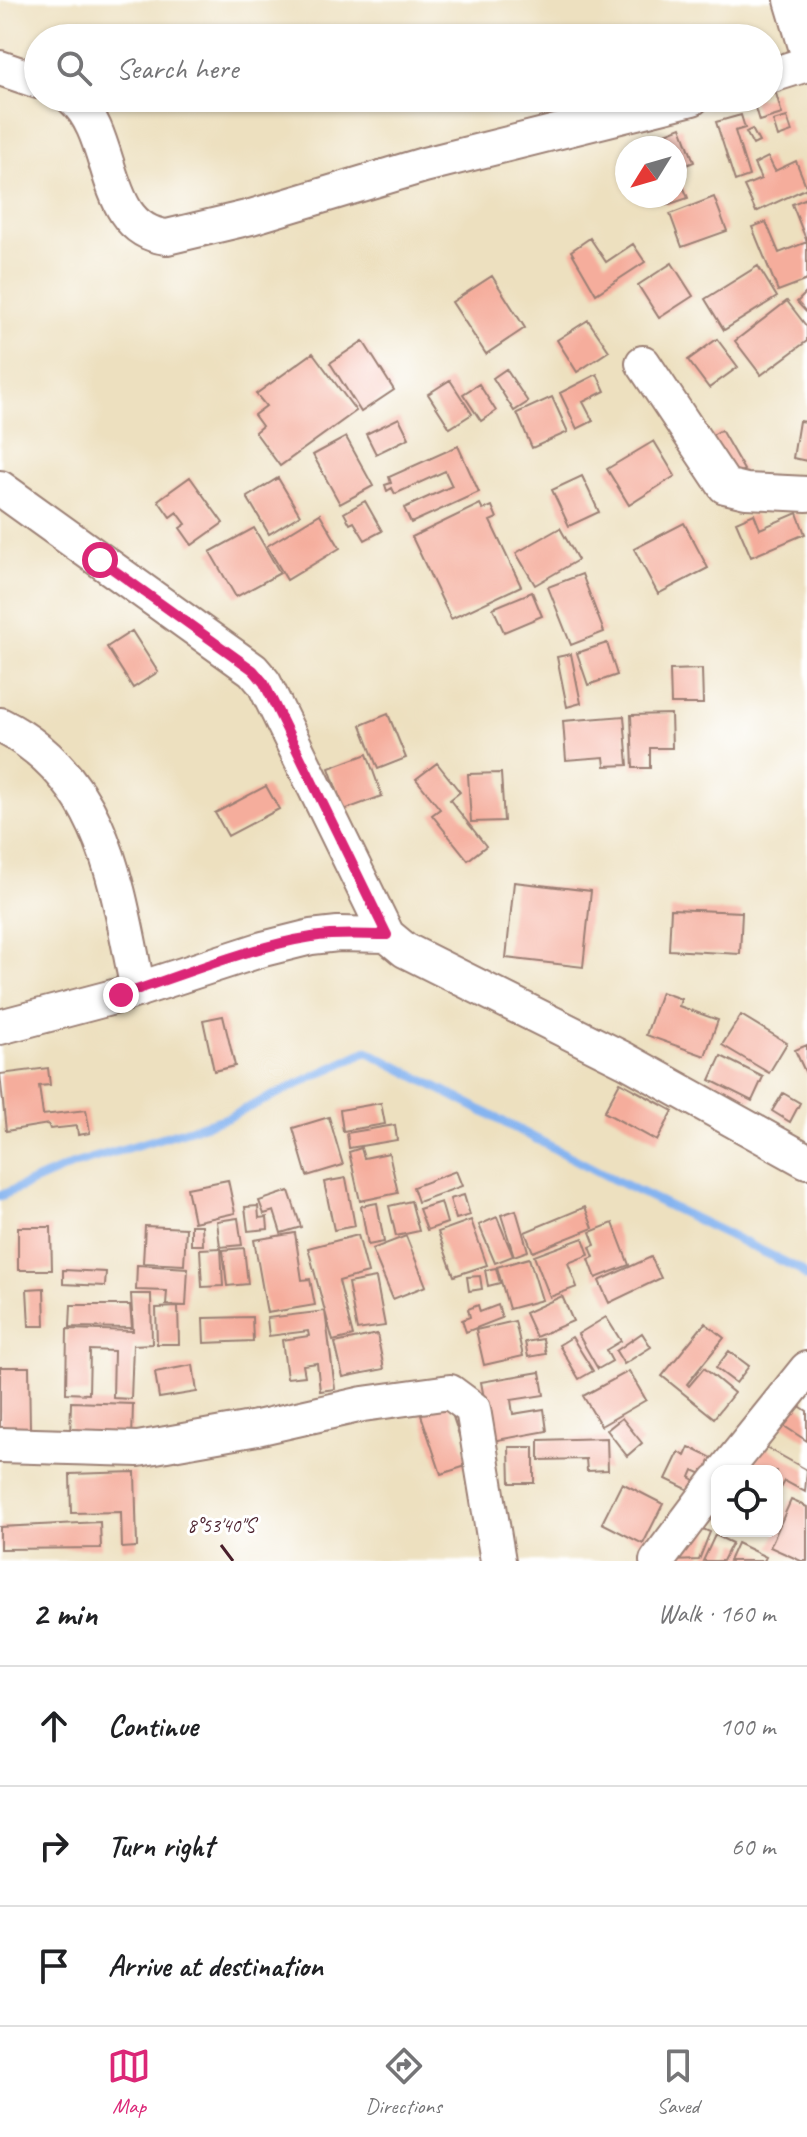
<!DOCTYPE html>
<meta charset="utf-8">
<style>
:root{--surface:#fff;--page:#f2f2f2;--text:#202124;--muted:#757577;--line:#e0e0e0;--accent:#db2777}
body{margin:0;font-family:Caveat,sans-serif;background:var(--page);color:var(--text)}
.controls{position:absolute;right:24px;bottom:24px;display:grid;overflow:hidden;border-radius:16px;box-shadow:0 2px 6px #0004}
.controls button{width:72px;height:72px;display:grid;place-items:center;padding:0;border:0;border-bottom:2px solid var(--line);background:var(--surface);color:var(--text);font:40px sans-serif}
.compass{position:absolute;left:615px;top:136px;width:72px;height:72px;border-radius:50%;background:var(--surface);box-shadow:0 2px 6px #0004;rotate:233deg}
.stop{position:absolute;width:24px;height:24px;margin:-18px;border:6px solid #db2777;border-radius:50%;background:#fff}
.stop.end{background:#db2777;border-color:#fff;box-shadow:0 2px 8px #0008}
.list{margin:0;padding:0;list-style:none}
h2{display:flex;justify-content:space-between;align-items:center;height:104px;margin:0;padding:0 32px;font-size:34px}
h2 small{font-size:26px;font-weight:400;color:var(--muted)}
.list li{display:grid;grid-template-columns:52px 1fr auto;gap:24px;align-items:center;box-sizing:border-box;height:120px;padding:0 32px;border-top:2px solid var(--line)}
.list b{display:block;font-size:30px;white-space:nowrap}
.list em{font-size:26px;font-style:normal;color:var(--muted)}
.icon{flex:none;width:44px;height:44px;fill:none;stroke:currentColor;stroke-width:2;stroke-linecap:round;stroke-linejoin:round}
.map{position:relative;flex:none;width:807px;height:1561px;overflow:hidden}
.search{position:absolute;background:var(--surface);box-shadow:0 2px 6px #0004;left:24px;right:24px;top:24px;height:88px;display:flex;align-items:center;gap:20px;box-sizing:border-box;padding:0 28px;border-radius:44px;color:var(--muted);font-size:30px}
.sheet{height:464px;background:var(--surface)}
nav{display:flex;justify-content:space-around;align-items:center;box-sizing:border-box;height:112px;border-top:2px solid var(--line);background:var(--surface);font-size:22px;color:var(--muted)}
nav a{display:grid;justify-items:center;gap:4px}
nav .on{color:var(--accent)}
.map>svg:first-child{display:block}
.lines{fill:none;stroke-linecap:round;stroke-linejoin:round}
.stream{stroke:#85b4f0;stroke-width:9}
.building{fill:#f5ad9c}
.minor-casing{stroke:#9c8075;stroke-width:38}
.minor{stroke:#fff;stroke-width:34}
.route{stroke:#db2777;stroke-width:10}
.ticks{fill:none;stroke:#4a1f2b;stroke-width:3}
.ticks-label{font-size:20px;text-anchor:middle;fill:#4a1f2b;stroke:#fff;stroke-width:6;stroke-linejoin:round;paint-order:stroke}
</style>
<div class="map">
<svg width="807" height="1561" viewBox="0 0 807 1561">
<rect width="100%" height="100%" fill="#fff"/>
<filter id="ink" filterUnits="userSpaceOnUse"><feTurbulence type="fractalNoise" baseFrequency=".0125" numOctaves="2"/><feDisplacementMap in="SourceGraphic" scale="16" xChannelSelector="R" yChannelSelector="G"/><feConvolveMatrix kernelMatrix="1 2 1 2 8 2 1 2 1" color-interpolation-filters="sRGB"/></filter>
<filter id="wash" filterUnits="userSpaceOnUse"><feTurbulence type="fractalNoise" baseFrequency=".006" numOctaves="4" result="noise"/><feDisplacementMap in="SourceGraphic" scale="32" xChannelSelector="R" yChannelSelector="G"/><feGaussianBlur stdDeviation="1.8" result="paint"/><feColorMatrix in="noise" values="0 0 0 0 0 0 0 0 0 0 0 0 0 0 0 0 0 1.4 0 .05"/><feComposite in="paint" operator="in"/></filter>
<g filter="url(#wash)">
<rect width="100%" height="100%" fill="#ede0bf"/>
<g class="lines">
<path class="stream" d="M0,1196L74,1164L227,1118L367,1051L615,1180L799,1269L807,1277"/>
</g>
<g id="blocks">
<path class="building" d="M775,90L782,114L759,121L752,98H769V92Z
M741,115L745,128L735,131L749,176L735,181L716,122Z
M787,117L792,132L778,137L773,121Z
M681,127L694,162L676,169L688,198L667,205L664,196H675V148H645L643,142Z
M752,129L759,142L753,145L746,132Z
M768,157L775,171L796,161L807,188L756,212L744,186L761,179L754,164Z
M714,197L727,231L682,247L670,214Z
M807,198V280L778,291L752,227L766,222L779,253L807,242L792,204Z
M590,238L606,262L633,244L645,262L596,294L571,251Z
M672,263L693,296L659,318L638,285Z
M758,266L777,297L724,330L705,299Z
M492,276L525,328L486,354L452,302Z
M807,292V313L797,302Z
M787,301L807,327V341L761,375L735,341Z
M588,320L609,351L577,372L557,340Z
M717,339L738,367L709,388L688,360Z
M363,341L394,390L361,412L330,363Z
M313,353L356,411L280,466L255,432L262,426L254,415L266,406L256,394Z
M506,369L528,402L514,411L493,378Z
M597,374L605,391L583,402L593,421L577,429L560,393Z
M450,380L472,414L450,428L428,394Z
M479,384L496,411L481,421L463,394Z
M552,397L568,432L532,448L517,413Z
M399,418L409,438L376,454L366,434Z
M799,421L807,422V461L793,458Z
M721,430L744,470L725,481L702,441Z
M346,437L373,486L340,504L313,455Z
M654,441L675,476L629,505L607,469Z
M458,446L479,492L411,523L404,508L452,486L445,471L395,494L392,488L387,491L385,485L391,483L389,477Z
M582,476L599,512L569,526L552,490Z
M190,477L223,523L192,545L180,528L186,524L177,512L170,517L158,500Z
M278,478L300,515L269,534L247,497Z
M365,501L382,531L365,540L354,522L350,524L344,513Z
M480,504L483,510L492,506L497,518L490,521L521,586L451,619L412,537Z
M797,513L805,534L751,557L736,522L754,514L760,529Z
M320,514L340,548L287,580L267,546Z
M684,523L708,568L658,594L634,549Z
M254,528L280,573L236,597L210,552Z
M560,528L578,560L535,585L516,553Z
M582,574L604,632L571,645L548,587Z
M532,592L542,616L504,632L493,608Z
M132,631L158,672L133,688L107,647Z
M607,643L617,675L588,685L577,653Z
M571,654L581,703L567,707L557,657Z
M702,669L703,704H671L670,670Z
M388,714L406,758L378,769L361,725Z
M671,714L672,748H650V768H633L631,715Z
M624,716L628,765L605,766L604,757L566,760L563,721Z
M367,754L382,796L344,810L329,768Z
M437,763L460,792L450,800L486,846L468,860L432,815L440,809L416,779Z
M501,773L504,821L471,822L468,774Z
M266,786L279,809L228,836L215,813Z
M514,882L591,891L583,967L506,958Z
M671,909L742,912L740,954L669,950Z
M661,992L681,999L679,1006L718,1020L705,1056L646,1035Z
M741,1015L787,1043L769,1073L722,1045Z
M223,1016L235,1066L214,1071L203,1020Z
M807,1045V1076L795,1050Z
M721,1056L763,1077L752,1101L710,1080Z
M48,1068L50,1085L39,1086L43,1115L86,1110L90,1133L78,1135L77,1126L50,1129L48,1124L6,1131L0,1074Z
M620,1082L673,1111L657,1141L604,1112Z
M783,1093L800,1103L790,1122L772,1111Z
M381,1103L385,1124L343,1131L340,1110Z
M329,1117L343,1165L307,1176L293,1128Z
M395,1125L397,1140L349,1148L347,1133Z
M361,1148L364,1158L389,1153L398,1193L360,1201L349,1152Z
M456,1171L462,1186L418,1202L413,1187Z
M346,1178L355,1226L334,1230L324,1182Z
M228,1180L235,1213L194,1222L187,1188Z
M289,1191L301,1227L281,1233L274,1211L264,1214L259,1201Z
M464,1195L470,1215L456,1219L450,1199Z
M411,1201L419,1231L396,1236L389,1206Z
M441,1202L447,1223L427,1230L419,1209Z
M377,1203L384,1242L368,1245L361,1206Z
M258,1206L259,1218L267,1217L268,1229L248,1231L245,1207Z
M585,1207L593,1228L533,1252L525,1232Z
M516,1210L528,1251L514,1256L501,1215Z
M497,1217L513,1256L495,1263L479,1225Z
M238,1218L242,1245L220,1247L217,1221Z
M471,1220L487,1265L454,1276L438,1232Z
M613,1223L629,1265L596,1278L589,1259L594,1257L590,1247L595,1245L590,1232Z
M191,1225H202L203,1245H191Z
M145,1226L186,1228L184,1265L143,1263Z
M18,1227H51L52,1270H18Z
M295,1233L302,1280L310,1279L315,1305L267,1313L254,1240Z
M358,1235L368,1273L339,1281L353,1336L333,1341L308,1248Z
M406,1236L426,1286L393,1299L372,1249Z
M583,1238L589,1255L568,1263L577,1287L550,1297L534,1256Z
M221,1248L223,1286L202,1287L200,1249Z
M244,1248L248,1284L227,1286L223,1250Z
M651,1257L661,1278L609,1303L599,1281Z
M529,1258L542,1300L509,1309L497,1267Z
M137,1265L188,1268L186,1306L166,1305L167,1291L136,1290Z
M496,1268L500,1283L488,1286L485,1270Z
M63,1270L106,1272L105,1286L63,1284Z
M480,1276L482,1289L469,1291L467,1277Z
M376,1278L385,1326L357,1330L348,1283Z
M44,1288L45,1326H29L27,1289Z
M131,1294H151L152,1344L133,1345L131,1399L113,1398L114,1351L90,1350L89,1394L66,1393L67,1329L133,1331Z
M562,1296L573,1321L536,1337L525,1313Z
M71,1305H130L132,1328L70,1327Z
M478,1305L480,1312L498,1305L502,1318L466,1332L462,1320L470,1317L468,1309Z
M178,1307L179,1344H157L156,1308Z
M325,1311L335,1389L320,1391L317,1363L303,1365L305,1376L287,1378L282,1340L309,1336L308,1331L269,1336L267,1318Z
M252,1317L253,1341L204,1343L203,1318Z
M606,1317L621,1341L606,1350L612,1361L598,1369L578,1334Z
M515,1321L523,1356L484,1365L476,1330Z
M705,1323L724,1338L687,1384L689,1386L704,1368L734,1393L714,1418L662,1376Z
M642,1333L651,1347L624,1364L616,1351Z
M377,1334L384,1369L343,1377L335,1343Z
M572,1337L593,1371L579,1379L559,1345Z
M543,1339L546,1354L528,1357L525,1342Z
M729,1351L749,1366L736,1383L716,1368Z
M193,1365L197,1392L159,1398L155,1372Z
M0,1367H29L30,1428L0,1429Z
M629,1371L646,1400L601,1426L583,1396Z
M540,1372L544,1395L511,1400L513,1414L544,1409L547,1431L492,1441L481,1382Z
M71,1402L133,1404L132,1440L70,1438Z
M448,1402L469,1465L441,1474L420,1412Z
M795,1403L807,1411V1441L781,1424Z
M622,1418L642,1443L627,1456L607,1430Z
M607,1438L608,1470L587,1471L586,1459L539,1460V1440Z
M764,1446L807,1470L805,1492L785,1481L777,1495V1471H741L747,1459L754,1463Z
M509,1447H534V1483H510Z
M689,1447L714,1459L706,1476L693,1470L690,1477L698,1482L693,1492L666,1479L679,1452L685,1456Z
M135,1472L137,1547L122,1548L121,1512L71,1513L70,1474Z
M622,1483L663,1504L643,1544L602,1523Z
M791,1500L807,1507V1561H801L770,1547Z
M100,1522L101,1548L0,1549V1527Z
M687,1522L710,1532L699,1560L672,1561Z
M715,1535L732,1543L723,1561H703Z
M737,1543L766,1557L764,1561H729Z"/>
</g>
</g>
<g filter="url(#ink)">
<use href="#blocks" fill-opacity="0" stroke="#9c8075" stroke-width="2"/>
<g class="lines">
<defs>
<path id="minor" d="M792,0L807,50
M0,68L38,81
M769,76L807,64
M73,98C117,136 100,230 167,237L251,217L424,165L692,98
M643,363L725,486L746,491L807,494
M0,488L253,670L264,683L387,935L405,950L625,1060L807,1161
M0,725C105,777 117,886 138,990
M0,1027L121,995L263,949L311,937L338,934L387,935
M0,1445L138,1449L257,1428L363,1404L450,1392L473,1409L498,1561
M725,1471L807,1369
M657,1561L717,1481"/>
</defs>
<use href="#minor" class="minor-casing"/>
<use href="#minor" class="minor"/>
</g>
</g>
<g class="lines" filter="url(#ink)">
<path class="route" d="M100,560L253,670L264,683L387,935C362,935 337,933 312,937C252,946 180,976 121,995"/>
</g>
<path class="ticks" d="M221,1545L233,1561"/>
<g class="ticks-label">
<text x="221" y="1532">8°53'40"S</text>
</g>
</svg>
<div class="controls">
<button><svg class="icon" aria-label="locate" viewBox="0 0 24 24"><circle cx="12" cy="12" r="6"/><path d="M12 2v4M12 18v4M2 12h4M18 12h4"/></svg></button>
</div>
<svg class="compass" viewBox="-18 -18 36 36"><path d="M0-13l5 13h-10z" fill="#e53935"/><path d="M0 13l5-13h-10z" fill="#757577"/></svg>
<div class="stop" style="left:100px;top:560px"></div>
<div class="stop end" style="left:121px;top:995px"></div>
<div class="search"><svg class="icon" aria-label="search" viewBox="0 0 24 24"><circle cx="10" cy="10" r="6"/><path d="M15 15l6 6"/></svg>Search here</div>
</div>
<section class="sheet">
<h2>2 min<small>Walk · 160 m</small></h2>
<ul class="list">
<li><svg class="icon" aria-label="ahead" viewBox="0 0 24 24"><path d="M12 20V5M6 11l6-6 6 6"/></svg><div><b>Continue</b></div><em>100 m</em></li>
<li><svg class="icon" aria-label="right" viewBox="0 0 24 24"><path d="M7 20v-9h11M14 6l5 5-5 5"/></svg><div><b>Turn right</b></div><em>60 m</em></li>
<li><svg class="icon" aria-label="arrive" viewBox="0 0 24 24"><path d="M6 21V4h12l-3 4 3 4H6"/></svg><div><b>Arrive at destination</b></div></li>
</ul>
</section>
<nav>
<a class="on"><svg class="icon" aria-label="map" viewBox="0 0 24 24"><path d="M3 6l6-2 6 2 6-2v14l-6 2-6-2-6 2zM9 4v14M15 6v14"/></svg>Map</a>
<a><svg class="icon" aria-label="directions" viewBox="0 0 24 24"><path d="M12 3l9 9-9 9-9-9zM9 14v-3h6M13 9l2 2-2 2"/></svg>Directions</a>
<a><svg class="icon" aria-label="saved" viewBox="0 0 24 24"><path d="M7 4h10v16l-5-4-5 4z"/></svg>Saved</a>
</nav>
